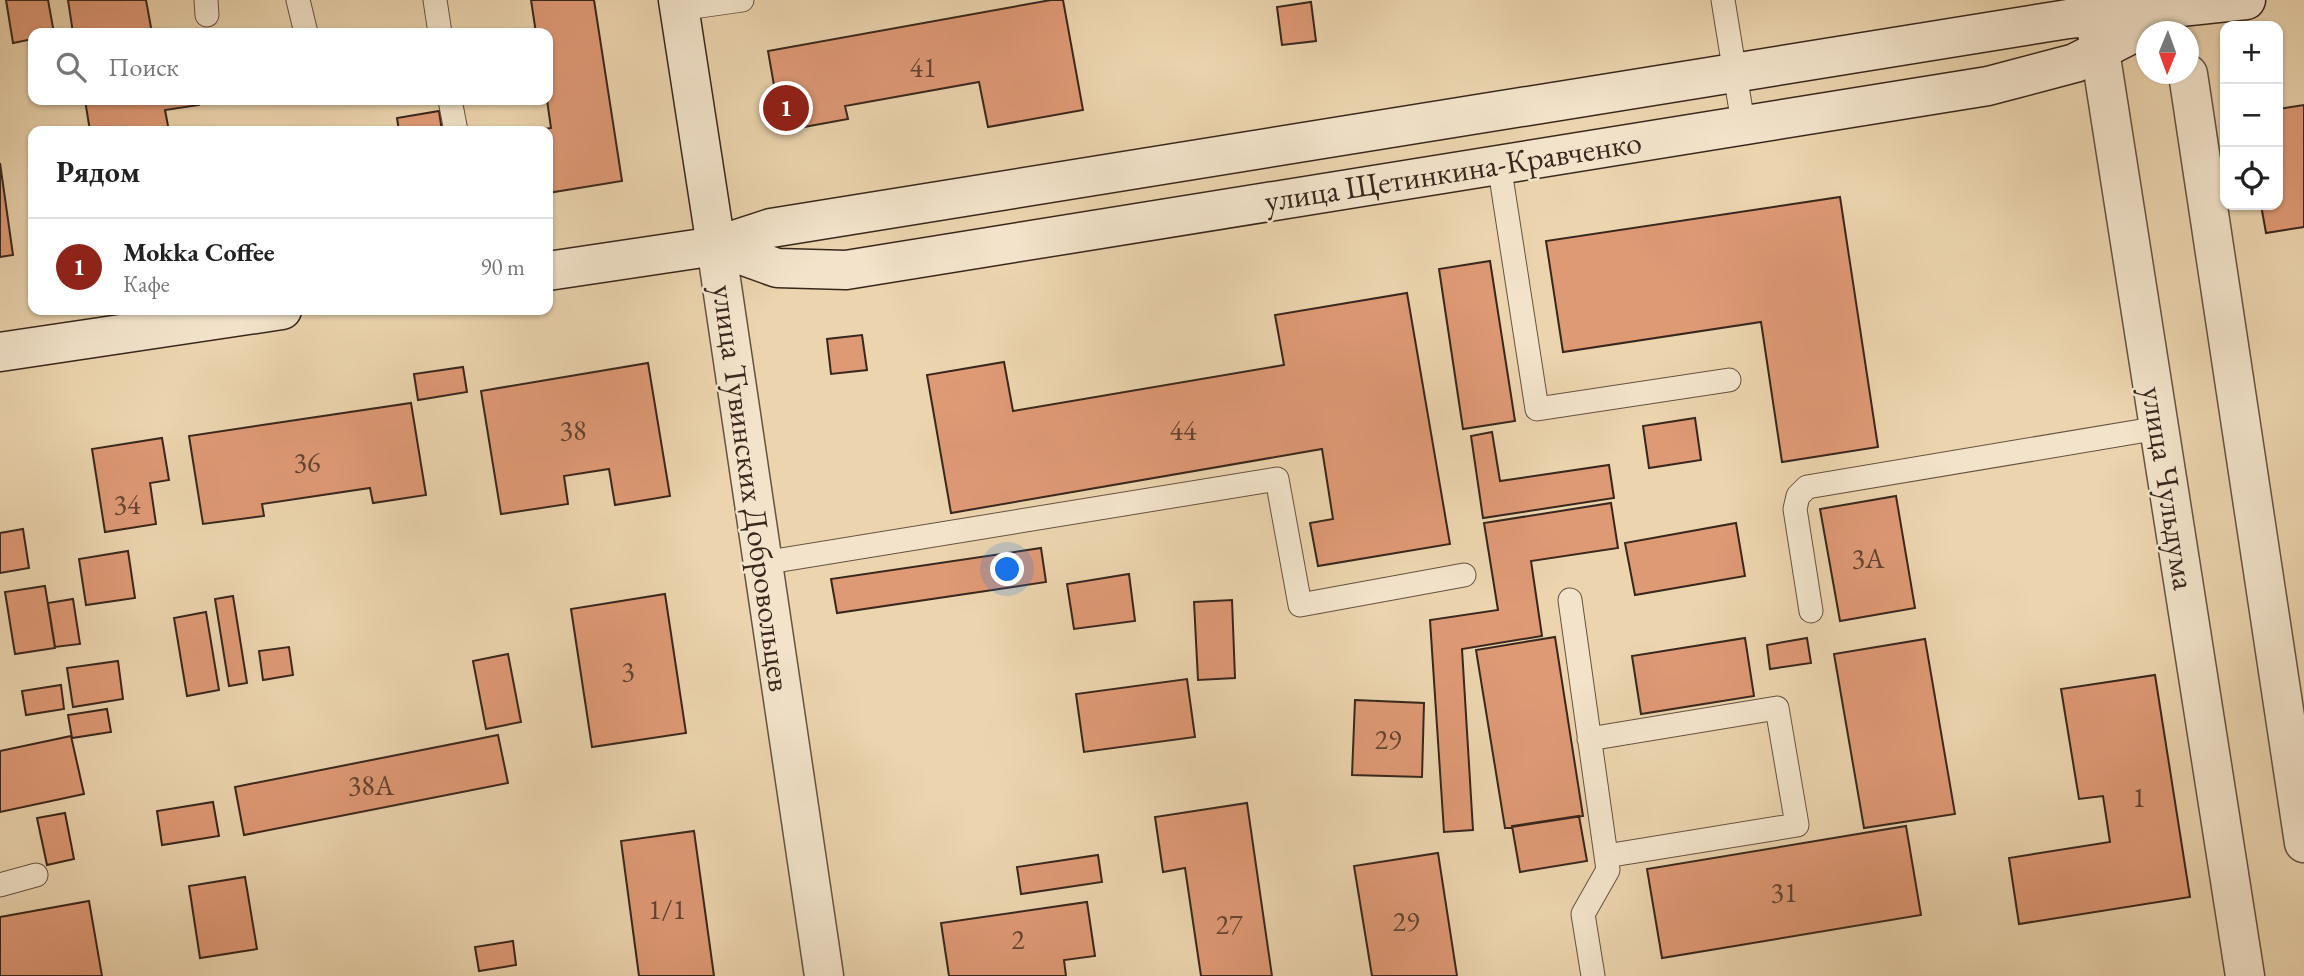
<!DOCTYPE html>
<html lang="ru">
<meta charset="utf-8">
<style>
:root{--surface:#fff;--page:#f6f6f6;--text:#222;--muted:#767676;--line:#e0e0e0;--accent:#8f2418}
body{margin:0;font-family:"EB Garamond",serif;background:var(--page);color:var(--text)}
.controls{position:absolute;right:21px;top:21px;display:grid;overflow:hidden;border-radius:14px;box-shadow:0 2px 5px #0004}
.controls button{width:63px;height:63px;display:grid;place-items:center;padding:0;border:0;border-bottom:2px solid var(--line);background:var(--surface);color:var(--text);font:35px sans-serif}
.compass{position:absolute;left:2136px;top:21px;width:63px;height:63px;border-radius:50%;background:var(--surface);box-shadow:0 2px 5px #0004;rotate:181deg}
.you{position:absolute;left:1008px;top:570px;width:24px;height:24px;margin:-18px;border:5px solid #fff;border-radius:50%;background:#1a73e8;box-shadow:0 0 0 10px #1a73e833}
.badge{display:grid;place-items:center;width:46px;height:46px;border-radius:50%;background:var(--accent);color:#fff;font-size:23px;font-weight:700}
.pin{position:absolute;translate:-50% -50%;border:4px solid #fff;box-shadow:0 2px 7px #0006}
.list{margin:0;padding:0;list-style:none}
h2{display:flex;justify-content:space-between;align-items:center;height:91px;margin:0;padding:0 28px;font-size:30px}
h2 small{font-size:23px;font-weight:400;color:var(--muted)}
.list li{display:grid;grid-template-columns:46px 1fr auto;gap:21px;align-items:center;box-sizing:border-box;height:98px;padding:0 28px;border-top:2px solid var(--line)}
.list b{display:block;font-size:26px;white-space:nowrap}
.list p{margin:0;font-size:23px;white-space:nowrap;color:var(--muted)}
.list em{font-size:23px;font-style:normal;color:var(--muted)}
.icon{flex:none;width:38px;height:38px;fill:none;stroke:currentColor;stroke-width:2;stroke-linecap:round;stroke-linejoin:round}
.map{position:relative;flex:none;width:2304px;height:976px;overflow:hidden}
.search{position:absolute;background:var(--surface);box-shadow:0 2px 5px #0004;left:28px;top:28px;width:525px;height:77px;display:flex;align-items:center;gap:18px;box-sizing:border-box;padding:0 24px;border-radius:14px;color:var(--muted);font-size:26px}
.panel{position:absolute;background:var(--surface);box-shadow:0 2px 5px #0004;left:28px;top:126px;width:525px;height:189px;border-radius:14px}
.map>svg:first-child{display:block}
.building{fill:#de9975;stroke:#39271d;stroke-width:2}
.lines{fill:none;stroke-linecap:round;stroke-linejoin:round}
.lane-casing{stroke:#665241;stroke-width:25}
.street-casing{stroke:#665241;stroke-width:41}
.secondary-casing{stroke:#39271d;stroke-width:41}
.lane{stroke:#f2e3ca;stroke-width:23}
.street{stroke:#f2e3ca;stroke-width:38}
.secondary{stroke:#f2e3ca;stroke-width:38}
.labels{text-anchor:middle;stroke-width:5;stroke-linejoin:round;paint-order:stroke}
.number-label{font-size:28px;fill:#624433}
.street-label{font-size:32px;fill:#39271d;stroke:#f2e3ca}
</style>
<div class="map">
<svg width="2304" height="976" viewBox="0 0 2304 976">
<rect width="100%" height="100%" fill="#ebd4ae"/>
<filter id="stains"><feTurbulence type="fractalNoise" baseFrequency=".00286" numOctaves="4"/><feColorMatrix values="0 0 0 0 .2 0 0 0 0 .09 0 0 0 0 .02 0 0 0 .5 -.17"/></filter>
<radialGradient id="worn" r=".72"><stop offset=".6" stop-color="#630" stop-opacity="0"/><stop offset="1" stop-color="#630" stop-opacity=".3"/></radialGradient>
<path class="building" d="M6,0H48L54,33H33V39L13,43Z
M68,0H146L152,33H73Z
M531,0H594L622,181L548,193V131H531L551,128L547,100L548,33H536Z
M1051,0H1063L1083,110L988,127L979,82L845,106L848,119L782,131L768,51Z
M1311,2L1316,41L1282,45L1277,7Z
M85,100H199V105L165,110L169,131H90Z
M2304,105V227L2266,233L2261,205H2278V109Z
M439,111L442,131H399L397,118Z
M0,163L13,255L0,257Z
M1840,197L1878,447L1782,462L1761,322L1563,352L1546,241Z
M1490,261L1515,421L1463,429L1439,269Z
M1407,293L1450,544L1318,566L1310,523L1333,519L1322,449L951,513L927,375L1004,362L1013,411L1284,365L1275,315Z
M862,335L867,370L831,374L827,339Z
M648,363L670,496L615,505L609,469L564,476L568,504L501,514L481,391Z
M463,367L467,392L418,400L414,374Z
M411,403L426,495L373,503L370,488L262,504L264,516L203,524L189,436Z
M1695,418L1701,460L1649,468L1643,426Z
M1492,432L1500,481L1609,465L1614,498L1483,518L1471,436Z
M162,438L169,480L150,483L156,524L105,532L92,449Z
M1896,496L1915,608L1840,621L1820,509Z
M1611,503L1618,548L1531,561L1542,636L1462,649L1473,830L1444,832L1430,620L1498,610L1484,523Z
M1736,523L1745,576L1635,595L1625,543Z
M23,529L29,568L0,573V533Z
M1041,548L1046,582L837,613L831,579Z
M128,551L135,598L86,605L79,559Z
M1129,574L1135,621L1074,629L1067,584Z
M45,586L55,648L15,654L5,592Z
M665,594L686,733L592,747L571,609Z
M233,596L247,683L229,686L215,599Z
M73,599L80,644L55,647L48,603Z
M1232,600L1235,678L1198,680L1194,602Z
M206,612L219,690L187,696L174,618Z
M1555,637L1583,816L1505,828L1476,650Z
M1745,638L1754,696L1641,714L1632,656Z
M1807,638L1811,663L1770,669L1767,645Z
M1925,639L1955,814L1864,828L1834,654Z
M289,647L293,675L263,680L259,651Z
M508,654L521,722L486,729L473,661Z
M118,661L123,699L73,707L67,668Z
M2155,675L2190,897L2019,924L2009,858L2110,842L2103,796L2079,799L2061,689Z
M1187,679L1195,737L1084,752L1076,694Z
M61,685L64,709L26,715L22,691Z
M1355,700L1424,703L1422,777L1352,775Z
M107,709L111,732L72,738L68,715Z
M498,735L508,783L244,835L235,787Z
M71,736L84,794L0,812V751Z
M213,802L219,836L162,845L157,811Z
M1247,803L1272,976H1201L1185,868L1163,872L1155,817Z
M65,813L74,859L47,865L37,818Z
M1579,816L1587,861L1520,872L1512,826Z
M1906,826L1921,915L1662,958L1647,869Z
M694,831L714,976H639L621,841Z
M1438,853L1457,976H1372L1354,866Z
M1098,855L1102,882L1021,894L1017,867Z
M245,877L257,949L200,958L189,886Z
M89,901L102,976H0V917Z
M1087,902L1095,956L1064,960L1066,976H949L941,923Z
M513,941L516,965L479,971L475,947Z"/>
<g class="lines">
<defs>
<path id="lane" d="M206,0L207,15
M298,0L306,33
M435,0L440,33
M1723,0L1743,123
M679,9L742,0
M450,100L456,131
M1499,164L1537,409L1729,380
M763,563L1277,479L1300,605L1464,575
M1570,600L1608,870L1583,914L1593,976
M1811,611L1795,509L1798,496L1807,487L2159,428
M1589,739L1777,708L1797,825L1606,856
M0,885L36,875"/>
<path id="street" d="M2095,19L2245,976
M2188,74L2304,843
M716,246L824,976"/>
<path id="secondary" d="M678,0L716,246
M716,246L777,268L846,270L1988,86L2075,63L2165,17
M548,271L716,246L771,228L2068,19L2246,0
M0,352L282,310"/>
</defs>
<use href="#lane" class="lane-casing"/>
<use href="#street" class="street-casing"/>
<use href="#secondary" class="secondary-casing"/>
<use href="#lane" class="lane"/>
<use href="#street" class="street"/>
<use href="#secondary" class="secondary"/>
</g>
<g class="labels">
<g class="number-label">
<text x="923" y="77">41</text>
<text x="573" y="440">38</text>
<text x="1183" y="440">44</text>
<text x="307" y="472">36</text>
<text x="127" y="514">34</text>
<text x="1868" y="568">3А</text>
<text x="628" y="681">3</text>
<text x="1388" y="749">29</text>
<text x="371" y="795">38А</text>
<text x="2139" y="807">1</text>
<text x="1784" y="902">31</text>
<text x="667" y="919">1/1</text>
<text x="1406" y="931">29</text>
<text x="1229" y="934">27</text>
<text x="1018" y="949">2</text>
</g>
<g class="street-label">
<text transform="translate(1453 171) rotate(-9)" y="11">улица Щетинкина-Кравченко</text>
<text transform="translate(752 488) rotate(82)" y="11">улица Тувинских Добровольцев</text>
<text transform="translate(2169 488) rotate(81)" y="11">улица Чульдума</text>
</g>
</g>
<rect width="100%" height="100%" filter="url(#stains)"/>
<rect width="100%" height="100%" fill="url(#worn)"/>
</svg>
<div class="controls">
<button>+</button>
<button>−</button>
<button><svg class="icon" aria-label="locate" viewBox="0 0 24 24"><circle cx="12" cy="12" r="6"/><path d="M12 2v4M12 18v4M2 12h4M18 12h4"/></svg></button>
</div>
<svg class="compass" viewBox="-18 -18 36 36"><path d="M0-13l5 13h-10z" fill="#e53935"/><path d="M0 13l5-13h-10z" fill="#767676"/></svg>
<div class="you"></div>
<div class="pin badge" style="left:786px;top:108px">1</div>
<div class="search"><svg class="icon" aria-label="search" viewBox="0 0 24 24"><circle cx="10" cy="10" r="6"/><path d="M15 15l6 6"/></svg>Поиск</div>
<section class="panel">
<h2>Рядом<small></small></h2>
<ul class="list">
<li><span class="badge">1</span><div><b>Mokka Coffee</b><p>Кафе</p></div><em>90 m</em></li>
</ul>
</section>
</div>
